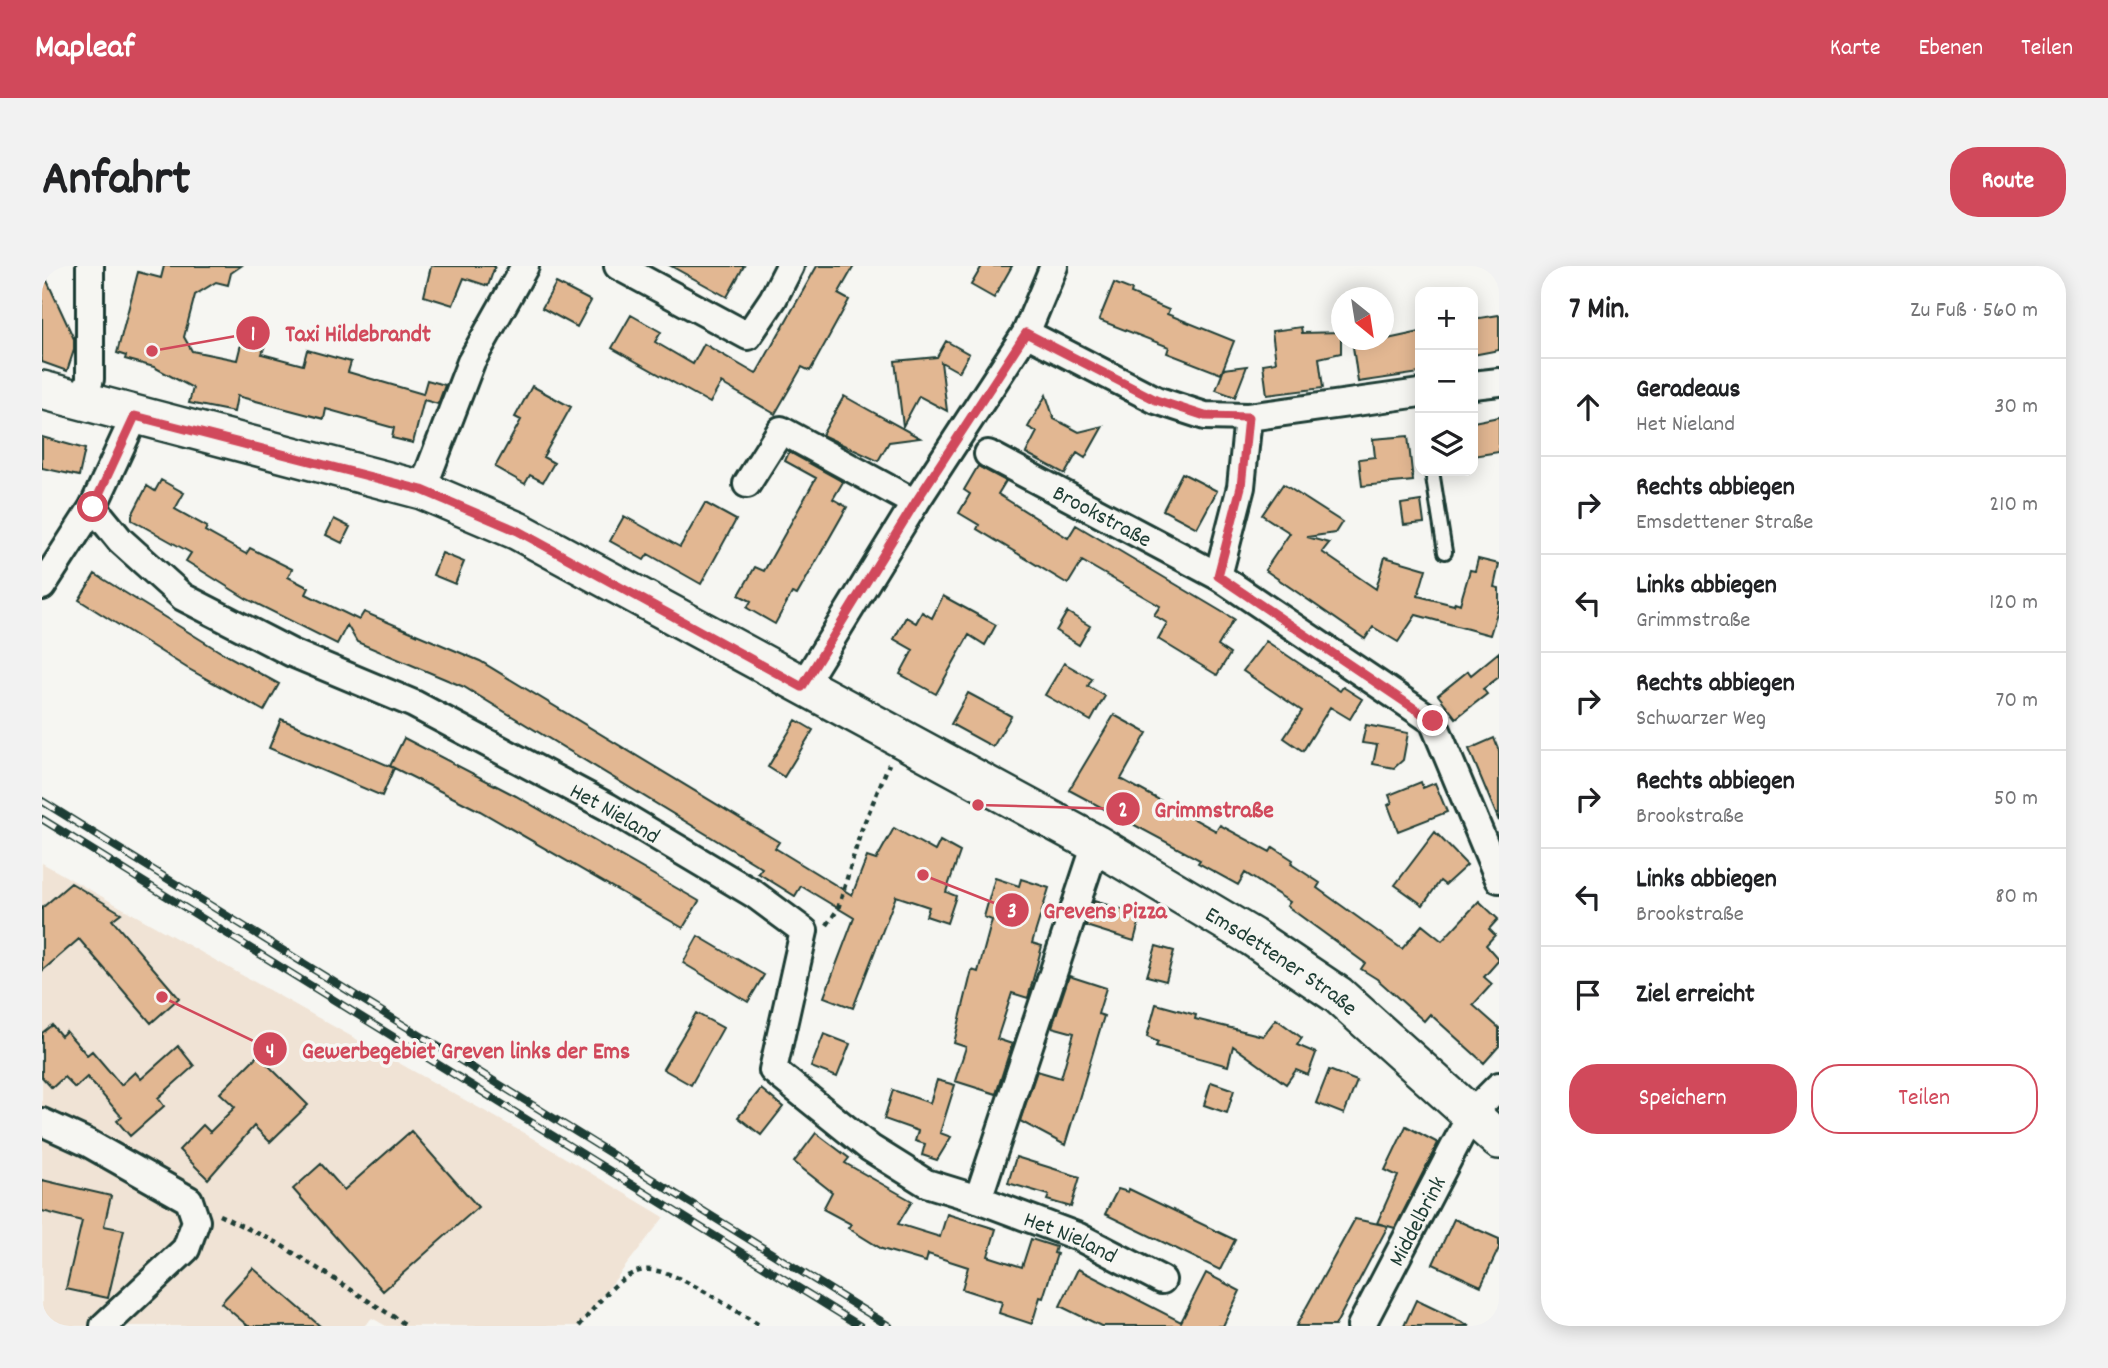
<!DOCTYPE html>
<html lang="de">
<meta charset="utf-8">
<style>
:root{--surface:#fff;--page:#f2f2f2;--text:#202124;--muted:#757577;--line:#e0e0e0;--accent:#d1495b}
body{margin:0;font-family:Dekko,sans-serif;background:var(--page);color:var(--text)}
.controls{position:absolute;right:21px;top:21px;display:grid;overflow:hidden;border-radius:14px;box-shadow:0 4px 18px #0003}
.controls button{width:63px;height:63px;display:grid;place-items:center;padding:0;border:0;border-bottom:2px solid var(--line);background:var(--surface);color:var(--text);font:35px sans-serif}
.compass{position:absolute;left:1289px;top:21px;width:63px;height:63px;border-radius:50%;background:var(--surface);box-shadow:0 4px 18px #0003;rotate:150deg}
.stop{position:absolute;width:21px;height:21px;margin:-16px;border:5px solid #d1495b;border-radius:50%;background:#fff}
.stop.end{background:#d1495b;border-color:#fff;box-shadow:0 2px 7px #0008}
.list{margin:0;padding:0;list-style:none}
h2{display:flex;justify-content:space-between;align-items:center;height:91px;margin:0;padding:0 28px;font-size:30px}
h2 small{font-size:23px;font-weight:400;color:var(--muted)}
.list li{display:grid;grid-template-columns:46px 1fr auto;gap:21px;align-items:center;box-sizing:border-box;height:98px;padding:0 28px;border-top:2px solid var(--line)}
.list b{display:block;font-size:26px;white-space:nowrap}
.list p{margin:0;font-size:23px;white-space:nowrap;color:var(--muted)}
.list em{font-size:23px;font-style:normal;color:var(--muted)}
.actions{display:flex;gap:14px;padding:21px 28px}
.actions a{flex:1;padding:16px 0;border:2px solid var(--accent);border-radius:28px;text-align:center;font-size:24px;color:var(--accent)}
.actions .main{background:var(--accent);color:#fff}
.icon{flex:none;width:38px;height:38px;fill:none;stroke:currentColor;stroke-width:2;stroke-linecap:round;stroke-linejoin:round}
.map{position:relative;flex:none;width:1457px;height:1060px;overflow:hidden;border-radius:28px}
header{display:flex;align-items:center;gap:42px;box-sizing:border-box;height:98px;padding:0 35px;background:var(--accent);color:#fff}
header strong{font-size:33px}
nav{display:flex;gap:38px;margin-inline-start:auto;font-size:24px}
.intro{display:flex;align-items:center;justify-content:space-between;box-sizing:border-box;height:168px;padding:0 42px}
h1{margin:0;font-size:49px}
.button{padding:18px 32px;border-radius:28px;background:var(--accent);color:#fff;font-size:24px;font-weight:700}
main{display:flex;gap:42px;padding:0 42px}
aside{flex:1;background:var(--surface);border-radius:28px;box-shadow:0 4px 18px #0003}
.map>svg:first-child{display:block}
.built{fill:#f0e3d5}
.building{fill:#e2b792;stroke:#1f3d34;stroke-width:2}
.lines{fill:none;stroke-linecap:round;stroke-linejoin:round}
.lane-casing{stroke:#1f3d34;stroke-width:18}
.street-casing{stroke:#1f3d34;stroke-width:32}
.secondary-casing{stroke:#1f3d34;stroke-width:42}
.path{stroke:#1f3d34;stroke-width:4.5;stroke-dasharray:5 5;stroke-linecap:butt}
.lane{stroke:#f6f6f2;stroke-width:12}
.street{stroke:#f6f6f2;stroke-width:26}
.secondary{stroke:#f6f6f2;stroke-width:37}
.rail-casing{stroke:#1f3d34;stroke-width:8}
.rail{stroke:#f6f6f2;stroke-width:5;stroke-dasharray:16;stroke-linecap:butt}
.route{stroke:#d1495b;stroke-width:9}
.labels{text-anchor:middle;stroke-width:7;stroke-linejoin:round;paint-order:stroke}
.street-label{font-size:23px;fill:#1f3d34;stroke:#f6f6f2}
.leader{fill:none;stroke:#d1495b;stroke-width:2.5}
.callout-dot{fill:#d1495b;stroke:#f6f6f2;stroke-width:2.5}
.mark-label{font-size:21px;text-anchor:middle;font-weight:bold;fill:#fff}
.callout-label{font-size:24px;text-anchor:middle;font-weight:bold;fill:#d1495b;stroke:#f6f6f2;stroke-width:7;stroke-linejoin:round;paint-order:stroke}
</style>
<header>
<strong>Mapleaf</strong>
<nav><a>Karte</a><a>Ebenen</a><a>Teilen</a></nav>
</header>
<div class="intro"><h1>Anfahrt</h1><a class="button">Route</a></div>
<main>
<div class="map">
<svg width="1457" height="1060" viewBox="0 0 1457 1060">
<rect width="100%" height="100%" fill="#f6f6f2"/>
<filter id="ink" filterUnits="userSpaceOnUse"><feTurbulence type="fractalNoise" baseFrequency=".0143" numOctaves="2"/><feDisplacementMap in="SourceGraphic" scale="14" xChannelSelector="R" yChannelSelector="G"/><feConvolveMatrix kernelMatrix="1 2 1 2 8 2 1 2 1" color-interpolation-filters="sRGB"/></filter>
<g filter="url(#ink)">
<path class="built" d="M0,597L480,866L622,951L537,1060H344L330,1052L322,1060H0Z"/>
<path class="building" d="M122,0H199L189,7L186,19L174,16L153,29L142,71L150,85L195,94L200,74L223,79L220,88L261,99L265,84L309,96L306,106L381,128L385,114L403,119L396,138L382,134L371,177L350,172L352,162L284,143L282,153L195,130L192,146L147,137L151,122L112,101L83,93L84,90L75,87L96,6L119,12Z
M389,0H453L446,20L422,12L411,39L382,30Z
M629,0H702L685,31Z
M775,0H812L796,28L807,34L768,105L760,101L733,148L679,117L668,137L570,82L589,49L619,66L613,76L651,98L662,78L714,108Z
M940,0H970L952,32L929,19Z
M0,4L32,73V84L25,105L0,96Z
M514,17L549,35L535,61L500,42Z
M1072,17L1090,24L1089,28L1127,44L1125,48L1192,75L1179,108L1125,87L1127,81L1057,54Z
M1457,49V84L1431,89V53Z
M1259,61L1260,67L1299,66V87L1277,92L1281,122L1225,129L1221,98L1234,96L1230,65Z
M1378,66V107L1316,116L1310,74H1341Z
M904,75L927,88L917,106L899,96L905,145L877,130L861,160L853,95L895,91Z
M1205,100L1193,131L1174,124L1182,103Z
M490,120L529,141L501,191L512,197L501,216L488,209L483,218L453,201L479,154L473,151Z
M1004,129L1012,153L1024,159L1037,166L1061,160L1043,192L1035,187L1023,208L984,187L995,166L986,161Z
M802,130L818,139L878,172L847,176L836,195L780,169Z
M1457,151V186L1431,190V156Z
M1366,170L1371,215L1320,220L1317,193L1333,191L1331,173Z
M0,171L43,183L37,210L0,202Z
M747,186L801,216L791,233L805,241L755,329L750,327L733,358L705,342L709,335L697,329L713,301L722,305L774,212L743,195Z
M936,200L964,215L956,228L1026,272L1034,259L1192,353L1176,380L1188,388L1175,409L1116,373L1125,357L1112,349L1118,340L1040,295L1026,318L935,263L937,259L917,247L928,228L922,224Z
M1140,207L1175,225L1155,262L1121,244Z
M119,214L142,227L133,243L165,261L163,265L204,288L208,282L250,303L246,311L267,322L264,328L317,354L322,346L438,395L737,576L733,582L810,629L825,591L834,594L852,562L893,585L898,575L918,586L904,626L914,630L905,657L884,650L887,641L854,630L811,742L782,731L812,652L759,620L753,630L716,607L720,602L422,421L315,376L305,359L295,378L205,333L144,295L149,287L90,254V249L105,220L113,225Z
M1241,218L1300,256L1293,267L1265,271L1287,277L1280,286L1334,323L1343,291L1384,303L1376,330L1412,339L1413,336L1418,338L1428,304L1433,305L1436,293L1457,298L1452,321L1457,322V340L1448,369L1374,349L1356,376L1331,361L1323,373L1223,304L1248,267L1220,249Z
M1379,235L1382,257L1362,259L1359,238Z
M663,237L694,254L659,318L606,288L602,294L568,275L582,250L638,281Z
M292,253L308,261L300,277L284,269Z
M400,287L422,296L413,318L391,309Z
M53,308L177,385L237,418L222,445L145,402L37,334Z
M901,330L954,359L943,379L927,369L894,428L858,408L871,384L852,373L864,351L874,357L880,346L890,352Z
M1025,346L1048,360L1037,379L1014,365Z
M1224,375L1298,425L1301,421L1320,433L1308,453L1288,441L1261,485L1242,472L1260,445L1201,405Z
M1457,386V411L1441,423L1445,428L1414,452L1396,429L1426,405L1429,409Z
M1022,397L1050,413L1046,420L1063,430L1049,455L1003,429Z
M926,427L969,450L951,481L909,458Z
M1072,449L1105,467L1079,513L1174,565L1178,559L1228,586L1231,581L1251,594L1249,598L1278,617L1275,622L1360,683L1380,659L1400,675L1437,635L1456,653L1447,663L1453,669L1444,679L1457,694L1442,711L1450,718L1431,739L1457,762V780L1442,797L1388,748L1382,755L1335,713L1319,703L1323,697L1245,640L1248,636L1203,607L1196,619L1156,597L1158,594L1027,524Z
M239,453L352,502L340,530L227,482Z
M754,454L771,464L742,511L726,501Z
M1324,459L1366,467L1361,494L1352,502L1331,498L1335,479L1320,477Z
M362,472L474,530L657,635L641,662L438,545L348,500Z
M1452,472L1457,485V555L1427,483Z
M1379,516L1381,522L1393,517L1405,546L1356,565L1346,539L1350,537L1347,529Z
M1393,566L1425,599L1403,619L1398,615L1381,639L1353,619Z
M953,612L977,620L979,613L1007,622L990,677L1000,680L986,732L970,727L955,773L970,778L954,828L913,815L924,781L912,777L930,704L936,706L950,654L942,651Z
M29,617L79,647L70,654L137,732L109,757L37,673L0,705V642Z
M1052,635L1099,649L1092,675L1044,660Z
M656,670L722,709L706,736L641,697Z
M1114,680L1132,685L1124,715L1105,710Z
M1027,710L1064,722L1056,748L1062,750L1023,879L978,855L995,805L1019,812L1032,767L1010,761Z
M1114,738L1154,749L1153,753L1221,770L1234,753L1260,772L1255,779L1274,787L1266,809L1254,804L1244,818L1191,780L1186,800L1114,780L1116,776L1105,771Z
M654,747L681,762L649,819L621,803Z
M10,759L19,770L24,765L45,789L50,785L79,819L93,806L99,813L136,780L152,800L116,832L122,840L88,870L75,855L80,851L45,811L33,822L22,811L10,822L0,811V767Z
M782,768L808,778L795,811L769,801Z
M216,789L266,839L228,876L212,860L166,913L137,884L161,859L168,866L193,841L178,827Z
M1287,804L1315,815L1302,848L1274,837Z
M895,814L913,819L898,867L909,871L895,894L880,889L883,878L873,875L876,865L842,853L851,824L888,837Z
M1169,816L1192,824L1185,847L1162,839Z
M719,823L741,841L719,869L696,851Z
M1364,860L1396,877L1353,962L1335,957L1356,910L1343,904Z
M369,865L436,941L341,1025L251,923L279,898L302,924Z
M774,867L807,892L803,897L870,935L856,958L898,971L905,948L954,963L946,990L980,1001L989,973L1014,981L1012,987L1015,988L1001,1032L998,1031L990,1058L957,1047L960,1036L920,1023L926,1001L886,988L884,996L840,983L806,962L809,958L781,943L790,926L752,896Z
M974,891L1038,911L1029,941L1005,934L1007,929L966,917Z
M0,914L69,930L62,960L82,964L66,1032L24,1023L40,955L0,945Z
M1076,923L1086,926L1087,923L1193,974L1178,1004L1063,948Z
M1313,953L1346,960L1293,1060H1254Z
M1412,953L1457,973V982L1439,1020L1391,998Z
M211,1002L278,1060H206L179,1037Z
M1036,1003L1139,1056L1164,1007L1198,1025L1181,1060H1059L1018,1040Z
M1374,1034L1428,1060H1362Z"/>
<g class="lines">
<defs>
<path id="lane" d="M1390,205L1403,286"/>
<g id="street">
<path d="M576,0L706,70L731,33L748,0"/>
<path d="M984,67L1114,134L1163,150L1206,151L1378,127"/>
<path d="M1431,119L1457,116"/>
<path d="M40,136L48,113V0"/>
<path d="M1206,151L1199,221L1176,310L1391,455L1457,613"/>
<path id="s1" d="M946,188L1176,310"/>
<path d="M705,218L739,164L873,237"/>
<path d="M380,224L429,96L483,0"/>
<path id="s2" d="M51,241L78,274L141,331L250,387L372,438L566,541L712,628L762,665L731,804L828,882L884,917L936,933L1054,578"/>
<path d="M0,320L51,241L93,150"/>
<path d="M760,421L873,237L984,67L1012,0"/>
<path d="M0,856L46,877L147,934L154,955L144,983L62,1060"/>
<path id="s3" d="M936,933L1037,971L1120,1014"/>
<path id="s4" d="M1319,1060L1430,847L1457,820"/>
</g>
<g id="secondary">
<path id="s5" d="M0,124L380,224L476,265L1054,578L1210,671L1296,729L1457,874"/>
</g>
</defs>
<use href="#lane" class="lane-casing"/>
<use href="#street" class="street-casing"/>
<use href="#secondary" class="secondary-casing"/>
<path class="path" d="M785,659L796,643L819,565L847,498
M177,949L234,976L366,1060
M537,1060C554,1041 575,1008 602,1004C631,1000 692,1045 719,1060"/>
<use href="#lane" class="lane"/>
<use href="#street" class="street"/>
<use href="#secondary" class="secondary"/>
<defs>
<path id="rail" d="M0,535L847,1060
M0,553L818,1060"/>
</defs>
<use href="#rail" class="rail-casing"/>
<use href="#rail" class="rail"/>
</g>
</g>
<g class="lines" filter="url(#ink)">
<path class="route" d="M51,241L93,150L380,224L476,265L760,421L873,237L984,67L1114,134L1163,150L1206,151L1199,221L1176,310L1391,455"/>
</g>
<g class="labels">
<g class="street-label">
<text dy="8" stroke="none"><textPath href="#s1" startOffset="130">Brookstraße</textPath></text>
<text dy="8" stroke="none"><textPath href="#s2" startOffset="611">Het Nieland</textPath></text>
<text dy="8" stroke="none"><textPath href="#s5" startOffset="1374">Emsdettener Straße</textPath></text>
<text dy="8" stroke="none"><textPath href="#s4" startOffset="119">Middelbrink</textPath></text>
<text dy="8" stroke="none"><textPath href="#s3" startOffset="100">Het Nieland</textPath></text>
</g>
</g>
<path class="leader" d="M110 85L211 67M936 539L1081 543M881 609L970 644M120 731L228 783"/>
<g class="callout-dot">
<circle cx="110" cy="85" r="7"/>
<circle cx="936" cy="539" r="7"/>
<circle cx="881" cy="609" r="7"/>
<circle cx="120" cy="731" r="7"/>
<circle cx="211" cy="67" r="18"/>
<circle cx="1081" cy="543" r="18"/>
<circle cx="970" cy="644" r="18"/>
<circle cx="228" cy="783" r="18"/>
</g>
<g class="mark-label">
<text x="211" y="74">1</text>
<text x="1081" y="550">2</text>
<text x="970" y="651">3</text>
<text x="228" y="791">4</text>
</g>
<g class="callout-label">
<text x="316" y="75">Taxi Hildebrandt</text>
<text x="1172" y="551">Grimmstraße</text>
<text x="1063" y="652">Grevens Pizza</text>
<text x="424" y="792">Gewerbegebiet Greven links der Ems</text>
</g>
</svg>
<div class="controls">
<button>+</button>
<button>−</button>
<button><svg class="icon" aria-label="layers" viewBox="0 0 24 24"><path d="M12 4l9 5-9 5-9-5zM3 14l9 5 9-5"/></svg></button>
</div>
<svg class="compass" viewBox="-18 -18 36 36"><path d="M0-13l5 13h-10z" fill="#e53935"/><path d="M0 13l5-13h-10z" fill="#757577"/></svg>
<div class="stop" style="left:51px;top:241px"></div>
<div class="stop end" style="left:1391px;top:455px"></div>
</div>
<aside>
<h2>7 Min.<small>Zu Fuß · 560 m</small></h2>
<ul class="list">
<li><svg class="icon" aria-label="ahead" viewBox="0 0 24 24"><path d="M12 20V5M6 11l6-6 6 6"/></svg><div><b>Geradeaus</b><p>Het Nieland</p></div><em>30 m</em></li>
<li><svg class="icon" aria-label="right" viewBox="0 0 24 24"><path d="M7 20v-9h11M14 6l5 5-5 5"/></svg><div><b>Rechts abbiegen</b><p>Emsdettener Straße</p></div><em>210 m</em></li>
<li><svg class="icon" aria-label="left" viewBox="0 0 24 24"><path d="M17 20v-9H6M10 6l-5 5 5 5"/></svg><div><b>Links abbiegen</b><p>Grimmstraße</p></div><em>120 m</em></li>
<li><svg class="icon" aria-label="right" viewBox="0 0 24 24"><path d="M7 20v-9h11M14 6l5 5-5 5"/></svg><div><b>Rechts abbiegen</b><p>Schwarzer Weg</p></div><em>70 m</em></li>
<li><svg class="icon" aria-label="right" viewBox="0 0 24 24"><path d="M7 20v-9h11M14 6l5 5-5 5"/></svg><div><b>Rechts abbiegen</b><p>Brookstraße</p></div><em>50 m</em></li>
<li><svg class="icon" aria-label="left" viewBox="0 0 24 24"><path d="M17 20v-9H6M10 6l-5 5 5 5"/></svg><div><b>Links abbiegen</b><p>Brookstraße</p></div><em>80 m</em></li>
<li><svg class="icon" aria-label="arrive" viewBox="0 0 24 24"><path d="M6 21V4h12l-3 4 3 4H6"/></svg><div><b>Ziel erreicht</b></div></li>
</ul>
<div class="actions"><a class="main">Speichern</a><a>Teilen</a></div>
</aside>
</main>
